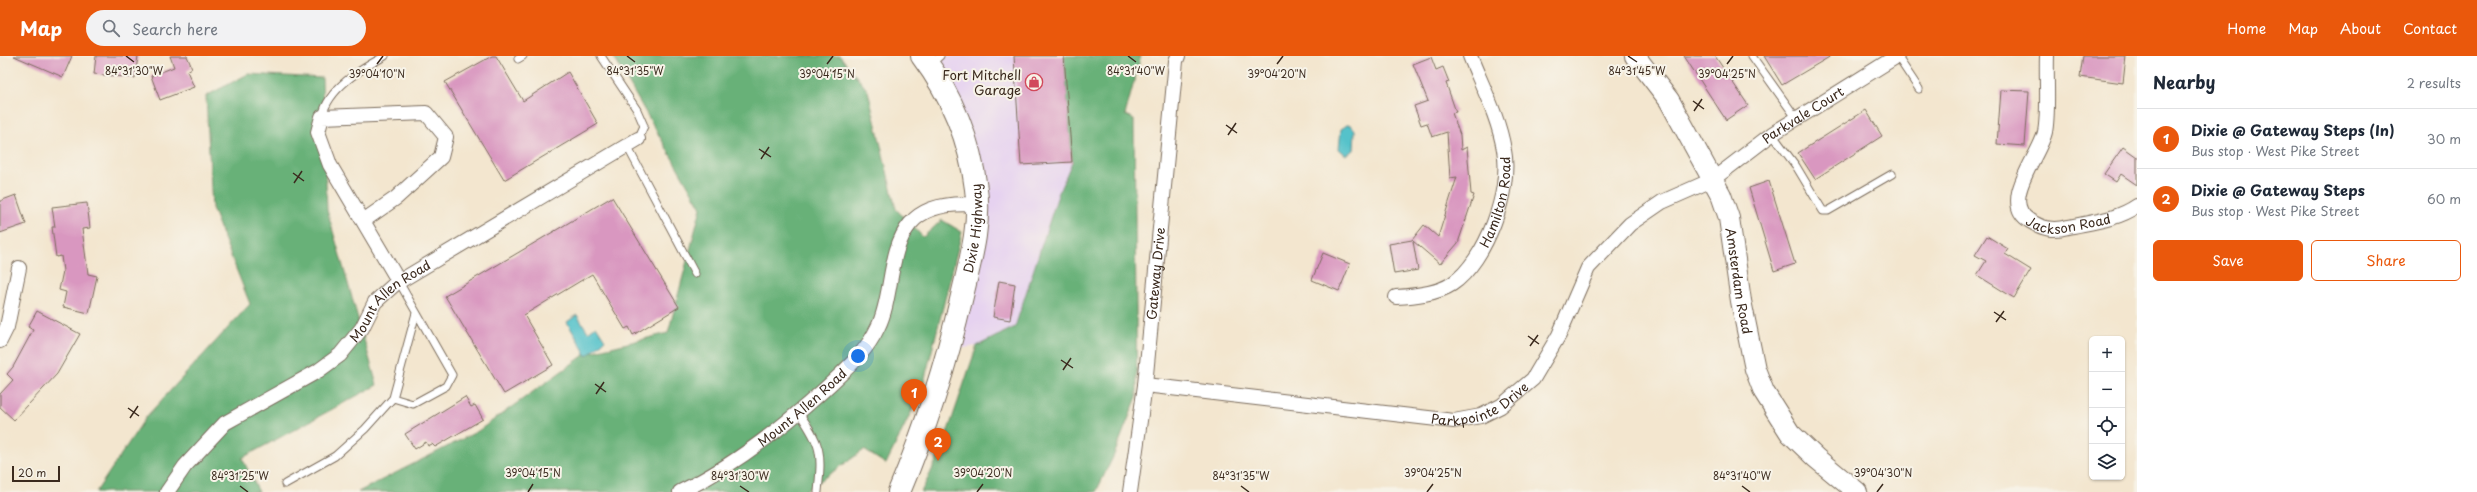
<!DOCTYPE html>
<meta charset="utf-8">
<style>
:root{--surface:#fff;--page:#f2f2f3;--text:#1f2937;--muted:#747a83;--line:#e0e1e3;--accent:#ea580c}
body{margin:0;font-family:"Playpen Sans",sans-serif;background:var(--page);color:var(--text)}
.controls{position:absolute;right:12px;bottom:12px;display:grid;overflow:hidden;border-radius:6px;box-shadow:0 1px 3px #0004}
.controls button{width:36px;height:36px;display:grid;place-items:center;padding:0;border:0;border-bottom:1px solid var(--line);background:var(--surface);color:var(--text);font:20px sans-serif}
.scale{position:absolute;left:12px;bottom:10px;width:48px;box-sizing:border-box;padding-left:4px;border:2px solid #3b2a1e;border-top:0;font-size:11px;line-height:14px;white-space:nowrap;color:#3b2a1e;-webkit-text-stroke:3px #f7f3e8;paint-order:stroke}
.you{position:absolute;left:858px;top:300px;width:14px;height:14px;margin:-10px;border:3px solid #fff;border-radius:50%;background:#1a73e8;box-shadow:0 0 0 6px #1a73e833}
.badge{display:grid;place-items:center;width:26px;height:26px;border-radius:50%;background:var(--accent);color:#fff;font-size:13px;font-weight:700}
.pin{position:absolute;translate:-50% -33px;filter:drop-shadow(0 1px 2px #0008)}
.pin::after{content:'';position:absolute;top:21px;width:14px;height:12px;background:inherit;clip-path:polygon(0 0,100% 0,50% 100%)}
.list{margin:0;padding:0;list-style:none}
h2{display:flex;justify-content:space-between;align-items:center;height:52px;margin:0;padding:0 16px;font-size:17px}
h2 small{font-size:13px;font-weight:400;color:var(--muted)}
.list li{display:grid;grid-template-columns:26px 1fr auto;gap:12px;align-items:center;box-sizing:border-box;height:60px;padding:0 16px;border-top:1px solid var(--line)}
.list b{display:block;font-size:15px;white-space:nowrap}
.list p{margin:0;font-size:13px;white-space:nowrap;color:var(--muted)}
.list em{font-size:13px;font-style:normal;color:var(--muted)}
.actions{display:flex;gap:8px;padding:12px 16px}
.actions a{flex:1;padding:9px 0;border:1px solid var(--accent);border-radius:6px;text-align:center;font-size:14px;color:var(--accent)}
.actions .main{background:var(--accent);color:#fff}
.icon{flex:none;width:22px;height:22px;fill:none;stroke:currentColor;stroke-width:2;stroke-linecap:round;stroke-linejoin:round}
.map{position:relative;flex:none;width:2137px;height:436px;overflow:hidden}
header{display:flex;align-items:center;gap:24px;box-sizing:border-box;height:56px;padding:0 20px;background:var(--accent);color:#fff}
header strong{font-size:19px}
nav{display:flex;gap:22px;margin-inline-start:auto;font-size:14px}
.search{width:280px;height:36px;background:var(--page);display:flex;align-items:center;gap:10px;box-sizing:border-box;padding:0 14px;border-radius:22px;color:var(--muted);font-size:15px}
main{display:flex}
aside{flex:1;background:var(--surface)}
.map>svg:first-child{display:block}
.built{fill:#e6d2f0}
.forest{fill:#68b178;stroke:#526e4b}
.water{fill:#54c2ca;stroke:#487674}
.building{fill:#d997c0}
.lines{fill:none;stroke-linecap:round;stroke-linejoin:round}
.lane-casing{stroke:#7b6c5c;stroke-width:9}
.street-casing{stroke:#7b6c5c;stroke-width:16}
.secondary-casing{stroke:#7b6c5c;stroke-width:22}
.primary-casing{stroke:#7b6c5c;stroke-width:24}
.lane{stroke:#fff;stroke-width:7}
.street{stroke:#fff;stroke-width:14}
.secondary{stroke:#fff;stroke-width:20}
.primary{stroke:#fff;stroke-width:22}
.ticks{fill:none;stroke:#3b2a1e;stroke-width:1.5}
.labels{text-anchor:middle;stroke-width:4;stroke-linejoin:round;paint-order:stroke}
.poi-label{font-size:13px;fill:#3b2a1e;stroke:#f7f3e8;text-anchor:end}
.street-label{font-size:13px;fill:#3b2a1e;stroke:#f7f3e8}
.ticks-label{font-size:10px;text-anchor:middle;fill:#3b2a1e;stroke:#f7f3e8;stroke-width:4;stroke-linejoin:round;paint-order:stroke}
</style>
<header>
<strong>Map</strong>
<div class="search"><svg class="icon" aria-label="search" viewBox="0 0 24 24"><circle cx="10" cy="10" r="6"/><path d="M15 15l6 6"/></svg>Search here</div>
<nav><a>Home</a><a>Map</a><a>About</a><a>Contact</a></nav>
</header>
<main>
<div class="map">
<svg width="2137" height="436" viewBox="0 0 2137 436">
<rect width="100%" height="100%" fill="#f7f3e8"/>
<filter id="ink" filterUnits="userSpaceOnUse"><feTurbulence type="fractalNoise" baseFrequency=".025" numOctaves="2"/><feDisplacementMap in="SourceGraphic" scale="8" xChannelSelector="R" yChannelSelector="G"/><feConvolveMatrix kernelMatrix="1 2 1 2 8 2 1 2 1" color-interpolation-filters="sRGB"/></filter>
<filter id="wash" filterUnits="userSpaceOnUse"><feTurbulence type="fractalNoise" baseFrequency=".012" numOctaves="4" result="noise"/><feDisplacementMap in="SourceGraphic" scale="16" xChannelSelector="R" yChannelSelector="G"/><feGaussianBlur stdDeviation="0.9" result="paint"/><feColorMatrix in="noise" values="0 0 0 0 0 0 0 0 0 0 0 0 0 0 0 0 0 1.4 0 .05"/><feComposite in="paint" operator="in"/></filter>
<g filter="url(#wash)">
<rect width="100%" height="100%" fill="#f3e6cf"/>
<path class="built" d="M922,0H1064L1072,106L1059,136L1015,271L977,290L949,294L976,134Z"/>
<path class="forest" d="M613,0H840L868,35L896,153L923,181L942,164L962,176L922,334L886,408L864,394L804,436H358L478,375L587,297L668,277L701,152Z
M1064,0H1141L1125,59L1134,63L1137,341L1114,399L1096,436H921C946,390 959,339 977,290L1015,271L1059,136L1072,106Z
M248,18L322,22L327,154L377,329L242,402L259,436H96L146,361L250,248L212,152L206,40Z"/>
<path class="water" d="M1347,69H1351L1355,74L1354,94L1346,99L1339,93L1341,73Z
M577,259L588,276L596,270L605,284L587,300L567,266Z"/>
<g id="blocks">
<path class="building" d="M14,0H72L63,21Z
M96,0H138L135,22L94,18Z
M170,0H187L192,12L187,15L194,31L160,44L151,20L174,11Z
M492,0H496L523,45L568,16L598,68L504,124L445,26Z
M1014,0H1064L1072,106L1021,109Z
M1684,0H1715L1748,49L1726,64Z
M1764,0H1831L1782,29Z
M2083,0H2126L2123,27L2080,21Z
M1431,1L1436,14L1443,11L1449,26L1446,27L1456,56L1452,57L1460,79L1461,94L1467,91L1471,138L1474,139L1458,187L1440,208L1413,185L1418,214L1394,218L1389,188L1412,184L1424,169L1438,181L1457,121L1450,122L1447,76L1432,81L1427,67L1421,69L1414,50L1428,45L1413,8Z
M2001,34L2029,35L2025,90L1997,88Z
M1866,54L1882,80L1815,123L1798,97Z
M2123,91L2137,101V129L2121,118L2116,126L2104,118Z
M1769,125L1795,208L1774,215L1749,132Z
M16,139L26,168L0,177V145Z
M612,141L679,251L633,279L629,271L625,273L592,218L524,259L553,309L504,338L445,240Z
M87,147L90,172L82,173L88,218L97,220L89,257L63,251L66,236L59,234L63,215L61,200L56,201L52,171H55L52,151Z
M1987,180L2008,193L2005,198L2031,214L2014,242L1977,219L1986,205L1975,199Z
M1323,197L1350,208L1339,235L1312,224Z
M999,225L1015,228L1010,264L993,261Z
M37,255L80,278L57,318L14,364L0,351V338L13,324L7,318L13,311L33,274L28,271Z
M465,341L471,351L475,349L483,363L435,391L432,388L428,390L426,386L415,393L405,378Z"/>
</g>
</g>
<g filter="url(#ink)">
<use href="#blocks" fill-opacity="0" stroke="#7b6c5c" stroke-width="1"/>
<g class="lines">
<defs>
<path id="lane" d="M601,0L637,54L644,70L638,83
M1752,0L1797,63
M1897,0L1919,33
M518,3L523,0
M931,8L940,0
M322,61C328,32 361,13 385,0
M1772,78L1796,110L1823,155H1828L1892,118
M627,90L695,218
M393,342L416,257
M799,357C822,390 822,396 818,436
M285,428L335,400L365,373L393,342L413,348L446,330L452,319L399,226"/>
<g id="street">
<path id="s1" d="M2047,0C2046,22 2049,56 2045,76C2040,100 1998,146 2030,165C2043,173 2053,175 2068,171C2091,166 2117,164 2137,150"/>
<path d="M363,165L396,142L441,101L446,81L426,57L322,61L318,76L330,109L399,226"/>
<path id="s2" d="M1396,241C1413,240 1437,238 1452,228C1486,205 1512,134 1504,94C1499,62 1482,30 1470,0"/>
<path d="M0,285L7,271L19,212"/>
<path id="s3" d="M1145,329L1454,365L1481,360L1501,350L1533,323L1559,279L1588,212L1630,168L1662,146L1712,124L1772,78L1897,0"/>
<path id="s4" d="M167,436L185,410L225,367L318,315L340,299L362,272L375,246L395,228L638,83"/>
<path id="s5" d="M680,436C734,410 781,373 825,333C845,314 866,297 878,271C893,241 888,194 910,168C926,149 954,147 977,149"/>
<path id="s6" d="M1130,436L1145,329L1176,5L1178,0"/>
</g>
<g id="secondary">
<path id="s7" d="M1635,0L1669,44L1721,139L1729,162L1741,245L1755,313L1764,336L1790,377L1816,402L1857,436"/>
</g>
<g id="primary">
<path id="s8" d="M899,436C926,372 946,309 962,240C970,206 981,168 976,133C970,83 952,40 922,0"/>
</g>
</defs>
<use href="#lane" class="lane-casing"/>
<use href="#street" class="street-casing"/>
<use href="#secondary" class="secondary-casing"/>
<use href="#primary" class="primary-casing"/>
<use href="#lane" class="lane"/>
<use href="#street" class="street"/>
<use href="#secondary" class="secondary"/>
<use href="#primary" class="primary"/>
</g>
</g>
<path class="ticks" d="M126,0L134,6M627,0L635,6M1128,0L1136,6M1628,0L1637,6M377,8L383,0M827,8L833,0M1277,8L1283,0M1727,8L1733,0M1693,45L1704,53M1694,55L1702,43M1226,69L1237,77M1228,79L1236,67M759,93L771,101M761,103L769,91M293,117L304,125M294,127L302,115M1994,256L2006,264M1996,266L2004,255M1528,280L1539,288M1530,290L1538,279M1061,304L1073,312M1063,314L1071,302M595,328L606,336M596,338L604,326M128,352L139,360M130,362L138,350M240,430L248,436M740,430L749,436M1241,430L1249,436M1742,430L1750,436M528,436L533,428M977,436L983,428M1427,436L1433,428M1877,436L1883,428"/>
<defs>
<symbol id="shop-ring" viewBox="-11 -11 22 22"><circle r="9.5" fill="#f7f3e8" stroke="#d1495b" stroke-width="1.5"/><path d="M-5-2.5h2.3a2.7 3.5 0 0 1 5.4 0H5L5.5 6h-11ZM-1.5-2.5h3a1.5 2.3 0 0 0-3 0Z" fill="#d1495b"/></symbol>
</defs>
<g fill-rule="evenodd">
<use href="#shop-ring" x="1024" y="16" width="20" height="20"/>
</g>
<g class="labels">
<g class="poi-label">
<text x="1021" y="24">Fort Mitchell<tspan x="1021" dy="15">Garage</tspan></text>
</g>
<g class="street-label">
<text dy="5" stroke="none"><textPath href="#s3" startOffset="793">Parkvale Court</textPath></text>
<text dy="5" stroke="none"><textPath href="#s2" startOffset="154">Hamilton Road</textPath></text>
<text dy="5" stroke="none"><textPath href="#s1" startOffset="215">Jackson Road</textPath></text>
<text dy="5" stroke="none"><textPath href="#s8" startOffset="275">Dixie Highway</textPath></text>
<text dy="5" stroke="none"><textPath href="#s6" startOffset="220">Gateway Drive</textPath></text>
<text dy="5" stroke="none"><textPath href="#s7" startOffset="252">Amsterdam Road</textPath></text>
<text dy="5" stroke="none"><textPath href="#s4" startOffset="299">Mount Allen Road</textPath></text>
<text dy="5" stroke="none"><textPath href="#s3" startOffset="341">Parkpointe Drive</textPath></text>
<text dy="5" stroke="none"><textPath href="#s5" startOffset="149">Mount Allen Road</textPath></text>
</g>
</g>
<g class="ticks-label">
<text x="635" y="19">84°31'35"W</text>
<text x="1136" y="19">84°31'40"W</text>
<text x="134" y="19">84°31'30"W</text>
<text x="1637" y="19">84°31'45"W</text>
<text x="377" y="22">39°04'10"N</text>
<text x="827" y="22">39°04'15"N</text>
<text x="1277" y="22">39°04'20"N</text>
<text x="1727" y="22">39°04'25"N</text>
<text x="533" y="421">39°04'15"N</text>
<text x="983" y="421">39°04'20"N</text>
<text x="1433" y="421">39°04'25"N</text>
<text x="1883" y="421">39°04'30"N</text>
<text x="240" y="424">84°31'25"W</text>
<text x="740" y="424">84°31'30"W</text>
<text x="1241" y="424">84°31'35"W</text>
<text x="1742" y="424">84°31'40"W</text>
</g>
</svg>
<div class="controls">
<button>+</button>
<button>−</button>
<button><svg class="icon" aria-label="locate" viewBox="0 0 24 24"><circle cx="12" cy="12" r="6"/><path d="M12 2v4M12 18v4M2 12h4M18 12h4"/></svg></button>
<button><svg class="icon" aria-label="layers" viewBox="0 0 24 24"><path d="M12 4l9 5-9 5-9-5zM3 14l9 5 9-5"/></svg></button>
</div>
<div class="scale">20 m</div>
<div class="you"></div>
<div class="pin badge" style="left:914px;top:356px">1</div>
<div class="pin badge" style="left:938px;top:405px">2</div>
</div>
<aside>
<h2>Nearby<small>2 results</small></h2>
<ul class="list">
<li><span class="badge">1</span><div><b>Dixie @ Gateway Steps (In)</b><p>Bus stop · West Pike Street</p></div><em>30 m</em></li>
<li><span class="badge">2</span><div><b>Dixie @ Gateway Steps</b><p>Bus stop · West Pike Street</p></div><em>60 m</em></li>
</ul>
<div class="actions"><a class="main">Save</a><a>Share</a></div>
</aside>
</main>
